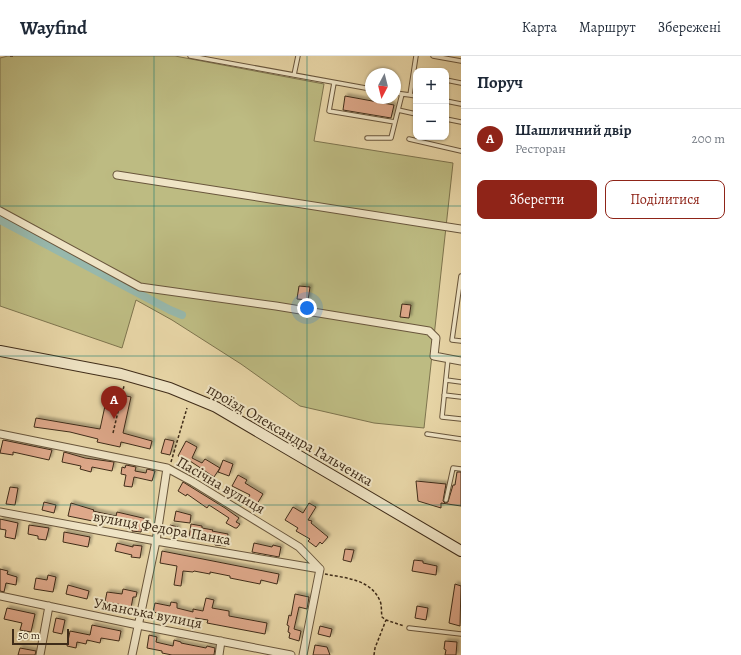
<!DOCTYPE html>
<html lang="uk">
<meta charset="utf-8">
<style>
:root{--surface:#fff;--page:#f2f2f3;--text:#1f2937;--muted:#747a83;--line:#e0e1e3;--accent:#8f2418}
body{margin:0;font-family:Alegreya,serif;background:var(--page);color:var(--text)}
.controls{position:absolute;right:12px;top:12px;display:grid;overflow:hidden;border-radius:8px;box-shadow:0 1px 3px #0004}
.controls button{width:36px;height:36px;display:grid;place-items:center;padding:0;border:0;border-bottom:1px solid var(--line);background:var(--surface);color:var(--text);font:20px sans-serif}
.compass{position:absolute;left:365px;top:12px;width:36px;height:36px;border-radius:50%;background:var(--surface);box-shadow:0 1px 3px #0004;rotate:187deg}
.scale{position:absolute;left:12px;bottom:10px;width:57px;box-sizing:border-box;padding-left:4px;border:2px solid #3f2c19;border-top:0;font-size:11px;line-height:14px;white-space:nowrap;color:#3f2c19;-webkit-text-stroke:3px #efe4c5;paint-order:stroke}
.you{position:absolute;left:307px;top:252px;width:14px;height:14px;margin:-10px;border:3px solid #fff;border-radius:50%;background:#1a73e8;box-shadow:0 0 0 6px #1a73e833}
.badge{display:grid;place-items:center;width:26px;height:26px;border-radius:50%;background:var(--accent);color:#fff;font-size:13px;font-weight:700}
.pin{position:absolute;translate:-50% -33px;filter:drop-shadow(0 1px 2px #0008)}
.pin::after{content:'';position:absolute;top:21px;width:14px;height:12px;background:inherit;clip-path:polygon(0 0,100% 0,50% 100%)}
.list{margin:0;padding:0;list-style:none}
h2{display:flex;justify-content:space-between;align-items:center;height:52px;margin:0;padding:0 16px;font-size:17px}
h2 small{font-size:13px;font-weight:400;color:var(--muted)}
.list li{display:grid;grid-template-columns:26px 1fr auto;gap:12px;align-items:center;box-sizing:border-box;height:60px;padding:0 16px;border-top:1px solid var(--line)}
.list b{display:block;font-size:15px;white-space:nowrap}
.list p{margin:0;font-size:13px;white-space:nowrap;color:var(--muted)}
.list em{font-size:13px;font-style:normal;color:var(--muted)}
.actions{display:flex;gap:8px;padding:12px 16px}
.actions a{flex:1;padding:9px 0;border:1px solid var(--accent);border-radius:8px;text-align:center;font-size:14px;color:var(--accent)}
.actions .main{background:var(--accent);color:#fff}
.map{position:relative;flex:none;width:461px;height:599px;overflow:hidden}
header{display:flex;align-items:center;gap:24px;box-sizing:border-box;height:56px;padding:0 20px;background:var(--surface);border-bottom:1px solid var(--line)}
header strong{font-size:19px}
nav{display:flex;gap:22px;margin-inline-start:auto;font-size:14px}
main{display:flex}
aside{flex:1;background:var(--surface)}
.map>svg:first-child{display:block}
.green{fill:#bdbb82;stroke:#7e744e}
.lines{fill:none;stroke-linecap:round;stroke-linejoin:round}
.canal{stroke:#97b8ac;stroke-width:8}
.building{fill:#dea88a;stroke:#3f2c19;filter:url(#shadow)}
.lane-casing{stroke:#69563c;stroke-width:5.5}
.street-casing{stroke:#69563c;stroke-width:9}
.secondary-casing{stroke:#3f2c19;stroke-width:12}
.path{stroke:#3f2c19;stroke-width:1.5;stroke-dasharray:3 2;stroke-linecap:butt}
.lane{stroke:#efe4c5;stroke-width:3.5}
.street{stroke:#efe4c5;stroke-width:7}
.secondary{stroke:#efe4c5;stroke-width:10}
.grid{fill:none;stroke:#0f766e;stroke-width:1;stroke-opacity:0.55}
.labels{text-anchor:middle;stroke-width:4;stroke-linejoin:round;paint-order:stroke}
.street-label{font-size:15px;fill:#3f2c19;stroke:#efe4c5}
</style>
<header>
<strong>Wayfind</strong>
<nav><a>Карта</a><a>Маршрут</a><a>Збережені</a></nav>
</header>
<main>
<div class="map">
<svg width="461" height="599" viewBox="0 0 461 599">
<defs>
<filter id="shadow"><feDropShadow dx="2.5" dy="-2.5" stdDeviation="1" flood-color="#0004"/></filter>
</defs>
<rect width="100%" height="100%" fill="#e7d5a6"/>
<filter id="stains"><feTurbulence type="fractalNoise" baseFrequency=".005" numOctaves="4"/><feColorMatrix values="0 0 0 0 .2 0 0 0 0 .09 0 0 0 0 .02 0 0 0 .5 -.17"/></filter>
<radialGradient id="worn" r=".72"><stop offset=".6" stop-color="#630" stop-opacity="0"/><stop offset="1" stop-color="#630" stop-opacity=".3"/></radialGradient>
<path class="green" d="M8,0H175L324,28L314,85L453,107L424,372L374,367L300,350L241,308L172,264L136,244L122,292L0,250V2Z"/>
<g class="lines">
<path class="canal" d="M0,164L170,254L182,259"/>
</g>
<path class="building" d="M345,40L394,49L391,62L343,54Z
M299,230L310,231L308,244L297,243Z
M402,248L411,249L409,262L400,261Z
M108,336L131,341L123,377L152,385L150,393L121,386L120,391L97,386L98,383L70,376L34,371L36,362L100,373Z
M165,383L174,385L170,399L161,397Z
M3,384L52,394L49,404L13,396V399L0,397Z
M186,385L197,391L192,402L202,407L205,403L220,412L223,404L233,408L229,420L218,416L220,412L214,421L190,405L178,400Z
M64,396L85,402L114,406L112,415L92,411L91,416L80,413L81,410L62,406Z
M126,409L136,411L135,415L146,417L147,413L155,415L152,425L134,421L132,431L124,430L126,419L121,418L122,411L125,412Z
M457,416H461V450L441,447V452L418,445L416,425L446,428L443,445L445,447L448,446L453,429H455Z
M238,419L247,424L245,427L263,438L257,448L248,442L250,439L232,430Z
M183,426L225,452L239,462L236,466L240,468L237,472H235L226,467L229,462L209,449L207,452L187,438L186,440L178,435Z
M10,431L18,432L15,449L6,448Z
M44,446L56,449L54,457L42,454Z
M71,447L94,454L93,455L116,460L117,456L147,463L145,473L142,472L141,476L132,475V473L68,460Z
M309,447L316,451L308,464L312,465L311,467L328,481L322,488L320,486L316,491L308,485L310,483L296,475L298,472L285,464L293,451L303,457Z
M176,455L191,459L190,467L174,465Z
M0,463L18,467L15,483L5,481L6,474L0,473Z
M191,468L202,470V472L213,474L212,475L228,478L226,490L215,489V486L189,481Z
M29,469L49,472L46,484L38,483V480L28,478Z
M170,469L178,471L176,481L168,479Z
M64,476L90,481L88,491L63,486Z
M117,487L133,491V489L142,490L140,502L131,501L132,499L115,495Z
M254,487L272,491L273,489L281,491L279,501L252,496Z
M345,493L354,494L351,506L343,504Z
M162,495L279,518L277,528L261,524L260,528L230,522V520L210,516V518L194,515L193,516L183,515L181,530L174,529L177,510L160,507Z
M414,504L423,505V507L437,510L436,519L412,515Z
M0,513L8,515L7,518L17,521L16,529L6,527L4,536L0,535Z
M48,519L56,521L53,536L34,533L36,522L47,524Z
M455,528L461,530L460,570L449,567Z
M68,529L89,535L87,543L66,538Z
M123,533L137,536L136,541H133L131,552L122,550L123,549L105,546L107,536L122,538Z
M295,538L309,541L307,553L299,551L294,573L301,575L299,585L289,582L290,577L288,576L289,570L287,569L289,559L291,560Z
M206,542L214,544L212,552L229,555V560L267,567L265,578L207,567L208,564L195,562V565L153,556L155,547L170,550L171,546L177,547V552L193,556V553L203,555Z
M417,550L428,552L426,564L415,562Z
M7,552L35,558L31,576L20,574L22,567L4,563Z
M56,562L65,564L62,578L53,576Z
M92,569L121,575L119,585L101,582L100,587L87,584L86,588L77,586L76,592L67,590L70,575L90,579Z
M320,570L332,573L330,581L318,578Z
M149,579L157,581L156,586L160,587L173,590L174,584L181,586V587L206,592L207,590L215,592L214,599H172L162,597V595L147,592Z
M445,585L457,586L456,599H445L446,594L444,593Z
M315,589L327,591L330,599H313Z
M20,592L36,595L35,599H18Z"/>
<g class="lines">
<defs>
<path id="lane" d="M190,0L371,33
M416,0L410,39L416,40
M433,0L461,5
M294,19L298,0
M446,24L461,27
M334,27L329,55L395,66
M395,37L410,39
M446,45L461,48
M398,54L416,58
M446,63L461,66
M367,82H391L402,38
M409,83L461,95
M461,220L452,284L461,285
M448,303L442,361L461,363
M446,324L461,326
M444,339L461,341
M427,378L461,383
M446,444L453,412L461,413
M409,572L461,578"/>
<path id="street" d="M117,119L461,173
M0,155L140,231L276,250L429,275L436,282L434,300L461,305
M0,378L167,412L193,426L299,491L320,513
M0,456L156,485L320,513
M0,540L138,569L291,599
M40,599L49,550
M132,599L156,485L167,412
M219,599L221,585
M303,599L320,513"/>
<path id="secondary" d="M0,295L121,318L170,332L216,351L461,495"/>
</defs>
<use href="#lane" class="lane-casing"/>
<use href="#street" class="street-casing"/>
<use href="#secondary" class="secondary-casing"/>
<path class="path" d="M10,0H14
M113,377L124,330
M171,406L187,352
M325,518C345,522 371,523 380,545C382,549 381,555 382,561L386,564L404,570
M374,599L375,592L386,564"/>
<use href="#lane" class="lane"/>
<use href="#street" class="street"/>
<use href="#secondary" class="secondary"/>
</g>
<path class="grid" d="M154,0V599M307,0V599M0,150H461M0,300H461M0,449H461"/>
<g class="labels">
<g class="street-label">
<text transform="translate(290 379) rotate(30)" y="5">проїзд Олександра Гальченка</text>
<text transform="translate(221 429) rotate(30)" y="5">Пасічна вулиця</text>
<text transform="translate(162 472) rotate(10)" y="5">вулиця Федора Панка</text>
<text transform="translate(148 557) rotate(11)" y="5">Уманська вулиця</text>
</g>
</g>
<rect width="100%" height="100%" filter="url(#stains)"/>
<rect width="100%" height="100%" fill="url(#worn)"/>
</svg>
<div class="controls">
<button>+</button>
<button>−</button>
</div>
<svg class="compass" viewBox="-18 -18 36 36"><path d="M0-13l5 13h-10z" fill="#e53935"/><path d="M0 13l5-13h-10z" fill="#747a83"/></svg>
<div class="scale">50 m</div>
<div class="you"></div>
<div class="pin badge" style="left:114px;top:363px">A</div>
</div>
<aside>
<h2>Поруч<small></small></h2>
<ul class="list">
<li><span class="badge">A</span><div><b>Шашличний двір</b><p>Ресторан</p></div><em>200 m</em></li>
</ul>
<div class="actions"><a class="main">Зберегти</a><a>Поділитися</a></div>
</aside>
</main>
